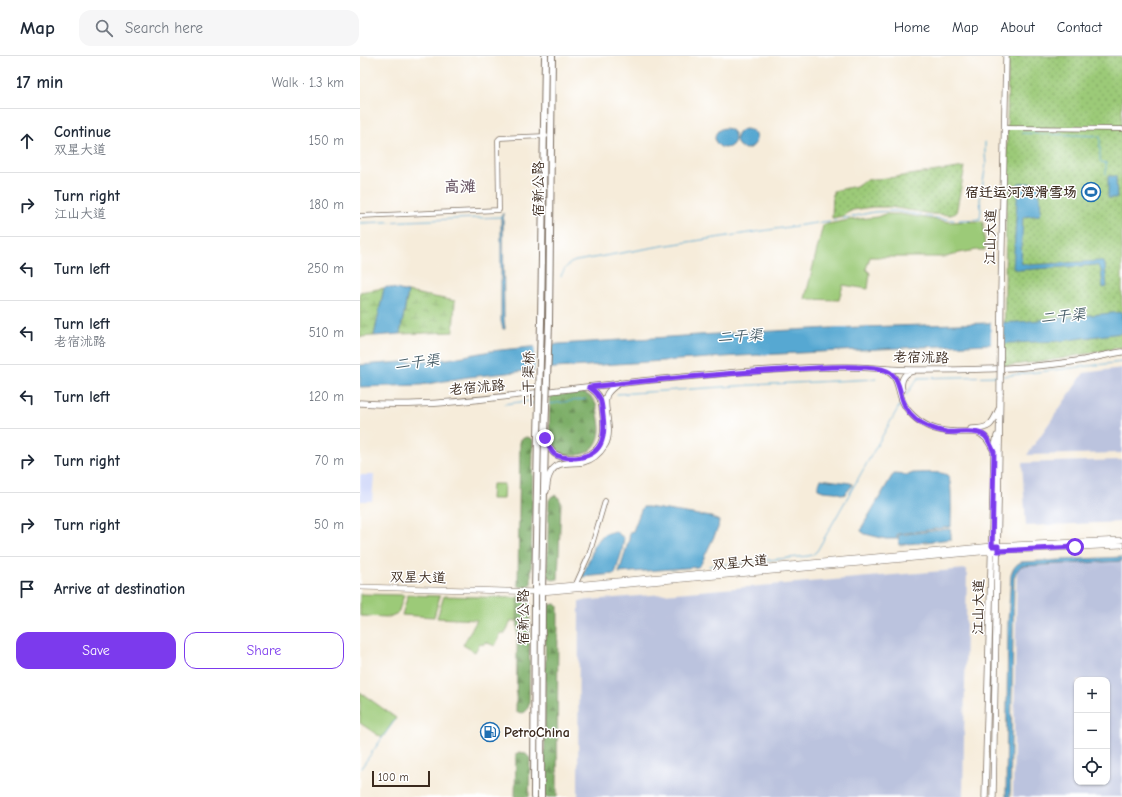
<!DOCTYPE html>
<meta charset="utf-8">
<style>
:root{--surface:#fff;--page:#f6f6f7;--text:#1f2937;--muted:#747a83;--line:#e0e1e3;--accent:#7c3aed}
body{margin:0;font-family:"Comic Neue","LXGW WenKai TC",sans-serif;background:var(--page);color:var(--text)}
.controls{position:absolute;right:12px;bottom:12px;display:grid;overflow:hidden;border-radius:8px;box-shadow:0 1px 3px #0004}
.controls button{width:36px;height:36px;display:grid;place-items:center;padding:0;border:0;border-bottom:1px solid var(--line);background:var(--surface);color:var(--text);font:20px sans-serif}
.scale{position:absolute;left:12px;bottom:10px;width:58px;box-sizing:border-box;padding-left:4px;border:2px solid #3b2a1e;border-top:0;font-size:11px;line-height:14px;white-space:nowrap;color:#3b2a1e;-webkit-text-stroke:3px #fff;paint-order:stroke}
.stop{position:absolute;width:12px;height:12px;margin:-9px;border:3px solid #7c3aed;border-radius:50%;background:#fff}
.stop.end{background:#7c3aed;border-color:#fff;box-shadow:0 1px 4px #0008}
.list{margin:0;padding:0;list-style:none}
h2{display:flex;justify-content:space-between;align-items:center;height:52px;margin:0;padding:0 16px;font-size:17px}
h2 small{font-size:13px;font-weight:400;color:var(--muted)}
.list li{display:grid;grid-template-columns:26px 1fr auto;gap:12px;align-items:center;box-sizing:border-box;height:64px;padding:0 16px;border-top:1px solid var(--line)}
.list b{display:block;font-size:15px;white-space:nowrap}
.list p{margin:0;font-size:13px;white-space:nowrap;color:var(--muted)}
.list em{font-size:13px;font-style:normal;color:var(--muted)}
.actions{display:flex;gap:8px;padding:12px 16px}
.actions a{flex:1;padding:9px 0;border:1px solid var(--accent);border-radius:12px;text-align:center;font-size:14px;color:var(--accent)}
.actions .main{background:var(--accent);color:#fff}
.icon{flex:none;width:22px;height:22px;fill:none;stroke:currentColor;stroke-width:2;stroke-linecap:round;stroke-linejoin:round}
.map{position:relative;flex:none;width:762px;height:741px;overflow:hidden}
header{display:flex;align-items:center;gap:24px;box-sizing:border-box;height:56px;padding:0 20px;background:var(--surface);border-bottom:1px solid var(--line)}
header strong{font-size:19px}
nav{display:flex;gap:22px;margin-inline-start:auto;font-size:14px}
.search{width:280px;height:36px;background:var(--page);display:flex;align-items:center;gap:10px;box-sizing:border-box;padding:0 14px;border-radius:12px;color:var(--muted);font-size:15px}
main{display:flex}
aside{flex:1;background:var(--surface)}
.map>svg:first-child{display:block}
.built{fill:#d1d9f9}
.industrial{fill:#bbc3de;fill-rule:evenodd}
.grass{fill:url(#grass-dots);stroke:#6c7a4b}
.forest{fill:url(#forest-firs);stroke:#5c6c43}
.wetland{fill:url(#wetland-marsh);stroke:#6c7a4b}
.garden{fill:#9cca78;stroke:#6c7a4b}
.water{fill:#57a8d2;stroke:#496978}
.pier{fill:#f6ecda}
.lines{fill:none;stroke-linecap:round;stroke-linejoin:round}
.stream{stroke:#57a8d2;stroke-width:1}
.minor-casing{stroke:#7c6e60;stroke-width:5.5}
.tertiary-casing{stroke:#7c6e60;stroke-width:6}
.secondary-casing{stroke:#7c6e60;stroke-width:7}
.trunk-casing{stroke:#7c6e60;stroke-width:8}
.minor{stroke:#fff;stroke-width:4}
.tertiary{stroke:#fff;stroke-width:5}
.secondary{stroke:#fff;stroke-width:5.5}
.trunk{stroke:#fff;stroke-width:6}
.secondary-bridge-casing{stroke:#7c6e60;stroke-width:7;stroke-linecap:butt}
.trunk-bridge-casing{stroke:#7c6e60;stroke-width:8;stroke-linecap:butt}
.secondary-bridge{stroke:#fff;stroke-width:5.5}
.trunk-bridge{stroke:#fff;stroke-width:6}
.route{stroke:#7c3aed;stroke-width:5}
.labels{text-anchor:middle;stroke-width:3;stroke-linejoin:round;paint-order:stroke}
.street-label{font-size:14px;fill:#3b2a1e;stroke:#fff}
.poi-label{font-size:14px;font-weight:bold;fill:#3b2a1e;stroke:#fff;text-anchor:end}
.water-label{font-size:15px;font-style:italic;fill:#465c66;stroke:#fff}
.quarter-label{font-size:16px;font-weight:bold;fill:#6c5967;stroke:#fff}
</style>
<header>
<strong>Map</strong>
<div class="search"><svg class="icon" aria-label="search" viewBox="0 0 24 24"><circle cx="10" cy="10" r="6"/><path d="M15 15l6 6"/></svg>Search here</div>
<nav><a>Home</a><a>Map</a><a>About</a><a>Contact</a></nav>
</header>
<main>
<aside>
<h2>17 min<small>Walk · 1.3 km</small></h2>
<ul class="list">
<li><svg class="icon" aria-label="ahead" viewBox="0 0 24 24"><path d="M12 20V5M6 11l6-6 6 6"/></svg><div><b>Continue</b><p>双星大道</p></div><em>150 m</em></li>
<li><svg class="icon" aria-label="right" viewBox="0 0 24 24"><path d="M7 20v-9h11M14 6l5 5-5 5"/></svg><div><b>Turn right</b><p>江山大道</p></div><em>180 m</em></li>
<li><svg class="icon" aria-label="left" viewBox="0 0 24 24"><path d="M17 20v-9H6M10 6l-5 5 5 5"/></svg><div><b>Turn left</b></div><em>250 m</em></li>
<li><svg class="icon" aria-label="left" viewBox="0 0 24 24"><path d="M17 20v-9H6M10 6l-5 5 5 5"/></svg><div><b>Turn left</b><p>老宿沭路</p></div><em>510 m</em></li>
<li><svg class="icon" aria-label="left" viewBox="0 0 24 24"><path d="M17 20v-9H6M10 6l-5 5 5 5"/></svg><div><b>Turn left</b></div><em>120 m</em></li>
<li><svg class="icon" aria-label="right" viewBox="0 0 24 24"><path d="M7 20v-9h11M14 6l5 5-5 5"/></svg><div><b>Turn right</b></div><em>70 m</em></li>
<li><svg class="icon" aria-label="right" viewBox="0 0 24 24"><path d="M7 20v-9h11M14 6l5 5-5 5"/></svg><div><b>Turn right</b></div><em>50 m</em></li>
<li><svg class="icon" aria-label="arrive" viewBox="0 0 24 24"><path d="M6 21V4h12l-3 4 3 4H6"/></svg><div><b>Arrive at destination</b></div></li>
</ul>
<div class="actions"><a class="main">Save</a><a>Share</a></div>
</aside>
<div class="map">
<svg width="762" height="741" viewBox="0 0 762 741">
<defs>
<pattern id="grass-dots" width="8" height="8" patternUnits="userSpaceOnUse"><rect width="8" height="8" fill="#9cca78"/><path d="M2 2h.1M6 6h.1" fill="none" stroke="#80a462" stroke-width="1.8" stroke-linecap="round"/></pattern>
<pattern id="forest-firs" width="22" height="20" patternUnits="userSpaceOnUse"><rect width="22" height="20" fill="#7dae68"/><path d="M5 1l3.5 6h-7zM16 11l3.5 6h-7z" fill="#688e55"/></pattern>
<pattern id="wetland-marsh" width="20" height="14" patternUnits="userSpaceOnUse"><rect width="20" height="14" fill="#9cca78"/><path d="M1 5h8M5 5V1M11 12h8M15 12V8" fill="none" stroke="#80a462"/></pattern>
</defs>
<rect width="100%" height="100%" fill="#fff"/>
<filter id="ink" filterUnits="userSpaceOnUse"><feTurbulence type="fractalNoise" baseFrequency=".025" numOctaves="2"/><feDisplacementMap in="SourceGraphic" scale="8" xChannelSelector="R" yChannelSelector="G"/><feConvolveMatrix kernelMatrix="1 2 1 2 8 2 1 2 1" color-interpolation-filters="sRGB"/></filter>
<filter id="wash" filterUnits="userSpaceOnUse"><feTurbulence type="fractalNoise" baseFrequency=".012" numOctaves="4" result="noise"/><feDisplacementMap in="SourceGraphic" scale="16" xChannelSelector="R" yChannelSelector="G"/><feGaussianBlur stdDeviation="0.9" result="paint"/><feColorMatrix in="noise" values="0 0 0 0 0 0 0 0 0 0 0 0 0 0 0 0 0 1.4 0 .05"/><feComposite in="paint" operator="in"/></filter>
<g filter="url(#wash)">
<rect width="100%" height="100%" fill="#f6ecda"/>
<path class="built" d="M0,419H14L12,445H0Z"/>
<path class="industrial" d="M762,312V397L667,399L724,317Z
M762,404V466L666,470L662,407Z
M762,504V741H653L657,508ZM717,624H747V726H717Z
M607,513L603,741H218L219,545Z"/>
<path class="grass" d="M648,0H762V291L694,304L644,310Z
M605,111L596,157L591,159L572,158L530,151H512L493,154L487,157L483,160L472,162L473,135L496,130L503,125L512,123L529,122Z"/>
<path class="forest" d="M224,337C234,341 237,348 238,358C239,363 240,369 240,374C239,392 226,401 209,399C204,399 198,398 194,395C192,392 190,387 190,383C189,375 189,348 191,340L194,339Z
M166,381L170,382L173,384L171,529L168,531H161L158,529L160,384Z
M197,439L201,446L198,523L193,524L189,521L187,517L189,444L192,440Z
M158,540C164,540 167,542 170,547L169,648L167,653L163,657L156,656Z
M195,548L198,550L197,741H184L186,553L190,549Z
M159,696L165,697L170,702L169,741H155L156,698Z"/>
<path class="wetland" d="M24,232L14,280L0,281V236Z
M48,236L95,245L93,276L40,278Z"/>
<path class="garden" d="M525,158H539L590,166L623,165L625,194H617L599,197L586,201H510L506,213L510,217L508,233L483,229L479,244L445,243L463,169L489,164L517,161Z
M132,428H144L143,443H131Z
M0,538L44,539L38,557L29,561L0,560Z
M48,539L80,540L74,561L42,559Z
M84,540L158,542L157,565H151L145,578L141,577L135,590L125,586L123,589L120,587L115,596L103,589L117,564L77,562Z
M0,636L36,662L22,682L0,667Z"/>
<path class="water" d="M355 82a10 10 0 1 1 20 0a10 10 0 1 1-20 0Z
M376 83a10 10 0 1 1 20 0a10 10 0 1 1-20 0Z
M748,120H756L757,142H748Z
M658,127H678L679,129L681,154L680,159L663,161L661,207L668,209L740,205L744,207L745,209L747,231L743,232L741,214L737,209L659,214L653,212Z
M143,157L144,263L145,272V273H143L141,265V161Z
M28,231L48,236L40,278L14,280L24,232Z
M762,256V277L700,285L560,291L379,300L195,312L108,321L61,329L0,331V309L88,303L131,295L199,288L339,279L470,272L659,266Z
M553,417C560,417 582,415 587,419C593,423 591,462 591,471L537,478V483H526L505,478L501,475L502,471L532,420L534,418L548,419Z
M461,423L490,427L492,428V430L484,439L475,436L463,435L458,433C457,429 460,427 461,423Z
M283,451H288L351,461L359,465L358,472L341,508L338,511L259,517L269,483L270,476L273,475L281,454Z
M590,473L591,478V483L539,489L538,479Z
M255,475L264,482L262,495L255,518L222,521L232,497L233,490L244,478Z
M762,501V505L661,510L656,516L654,522L650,741H646L648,566L651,519C653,513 655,509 661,506Z"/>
<path class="pier" d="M643,264L642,290H631V265Z
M190,287L189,314L174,315L175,288Z"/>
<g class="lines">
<path class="stream" d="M662,77L740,80V104L741,106L746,107V118
M599,164L620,163L621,154L620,144L626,108L625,99V86
M0,167L141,161
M201,220C204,213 208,207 216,205L301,190L476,164L514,156L535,155L576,162L594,164
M643,320L762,306
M257,338L392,329L516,323
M546,339L558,322L638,320
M144,348L168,345L176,349
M189,348L226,343
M349,510L448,500L452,499L457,495L541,347
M1,712L35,664"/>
</g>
</g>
<g filter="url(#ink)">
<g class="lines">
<defs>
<path id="minor" d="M645,72L762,73
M0,160L139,154L138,84L140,82L186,80
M215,530L229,499L245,445"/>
<path id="tertiary" d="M0,531L182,536L632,495L762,489
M175,532H182L632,490L762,484"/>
<path id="secondary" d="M641,236L646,0
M524,314C539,319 537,331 542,344C547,356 558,366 570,371C584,377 600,376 616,376C626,379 629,386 634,395
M542,334C540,326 543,317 553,315
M0,347C66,352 133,342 199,334C259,327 319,321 379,316C413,314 448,311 483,311C508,311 534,314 560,314C614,314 670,313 724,304C737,301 749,298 762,296
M611,373C630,373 632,369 639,353
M185,382C188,387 190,395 195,398C201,402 209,402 216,402C242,399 246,382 243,359C241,344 242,340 229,331
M186,435C187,430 187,424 189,420C196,403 209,408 223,406C232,404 240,397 245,389C254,374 241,348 247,338C250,333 255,330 259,327
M625,741L634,396L637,380
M633,741L640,338"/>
<path id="trunk" d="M181,266L185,0
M189,267L192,0
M174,741L175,535L178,380
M181,741L182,536L185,380"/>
</defs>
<use href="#minor" class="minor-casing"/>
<use href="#tertiary" class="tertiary-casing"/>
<use href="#secondary" class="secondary-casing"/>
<use href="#trunk" class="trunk-casing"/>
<use href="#minor" class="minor"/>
<use href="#tertiary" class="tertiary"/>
<use href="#secondary" class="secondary"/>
<use href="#trunk" class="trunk"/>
<defs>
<path id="secondary-bridge" d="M640,338L641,236"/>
<path id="trunk-bridge" d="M178,380L181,266
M185,380L189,267"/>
</defs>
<use href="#secondary-bridge" class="secondary-bridge-casing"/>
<use href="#trunk-bridge" class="trunk-bridge-casing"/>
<use href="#secondary-bridge" class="secondary-bridge"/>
<use href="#trunk-bridge" class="trunk-bridge"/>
</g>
</g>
<g class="lines" filter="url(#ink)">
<path class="route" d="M185,382C187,387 190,394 194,398C200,402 208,402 215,402C242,400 246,382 243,360C241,344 242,340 229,331C298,323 367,317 437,313C457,312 477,310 497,311C507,311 518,311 527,315C541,321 539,341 546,352C551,360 560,367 569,371C574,373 581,375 586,376C597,377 616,373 625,380C629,384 631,390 634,396L632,490H638V495L715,491"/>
</g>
<defs>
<symbol id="stadium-ring" viewBox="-11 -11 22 22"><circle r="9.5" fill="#fff" stroke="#1f6fb2" stroke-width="1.5"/><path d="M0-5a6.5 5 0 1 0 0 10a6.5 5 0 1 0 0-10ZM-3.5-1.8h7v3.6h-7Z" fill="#1f6fb2"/></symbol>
<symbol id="fuel-ring" viewBox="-11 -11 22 22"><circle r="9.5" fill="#fff" stroke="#1f6fb2" stroke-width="1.5"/><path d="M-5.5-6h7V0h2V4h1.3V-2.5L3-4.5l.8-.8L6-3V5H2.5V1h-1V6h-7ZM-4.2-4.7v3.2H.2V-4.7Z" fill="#1f6fb2"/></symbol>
</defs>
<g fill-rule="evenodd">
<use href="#stadium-ring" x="720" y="125" width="22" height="22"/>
<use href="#fuel-ring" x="119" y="665" width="22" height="22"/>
</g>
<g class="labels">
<g class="street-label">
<text transform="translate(178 133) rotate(-90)" y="5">宿新公路</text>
<text transform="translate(630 181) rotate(-89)" y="5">江山大道</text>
<text transform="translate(561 301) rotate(1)" y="5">老宿沭路</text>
<text transform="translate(168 323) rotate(-89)" y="5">二干渠桥</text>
<text transform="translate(117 331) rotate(-5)" y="5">老宿沭路</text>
<text transform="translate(380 506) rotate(-5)" y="5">双星大道</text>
<text transform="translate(58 521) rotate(1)" y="5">双星大道</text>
<text transform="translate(618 551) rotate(-89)" y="5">江山大道</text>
<text transform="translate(163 561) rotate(-90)" y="5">宿新公路</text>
</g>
<g class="poi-label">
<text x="717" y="141">宿迁运河湾滑雪场</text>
<text x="144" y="681" text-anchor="start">PetroChina</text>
</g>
<g class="water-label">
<text transform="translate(703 260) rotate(-5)" y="5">二干渠</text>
<text transform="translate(380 280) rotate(-3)" y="5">二干渠</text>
<text transform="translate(57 306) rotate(-6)" y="5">二干渠</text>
</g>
<g class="quarter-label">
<text x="100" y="136">高滩</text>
</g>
</g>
</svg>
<div class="controls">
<button>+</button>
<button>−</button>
<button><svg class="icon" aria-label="locate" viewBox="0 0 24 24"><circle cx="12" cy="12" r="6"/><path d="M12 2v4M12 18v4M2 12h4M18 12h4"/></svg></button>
</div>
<div class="scale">100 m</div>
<div class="stop" style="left:715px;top:491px"></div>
<div class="stop end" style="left:185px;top:382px"></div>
</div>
</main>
